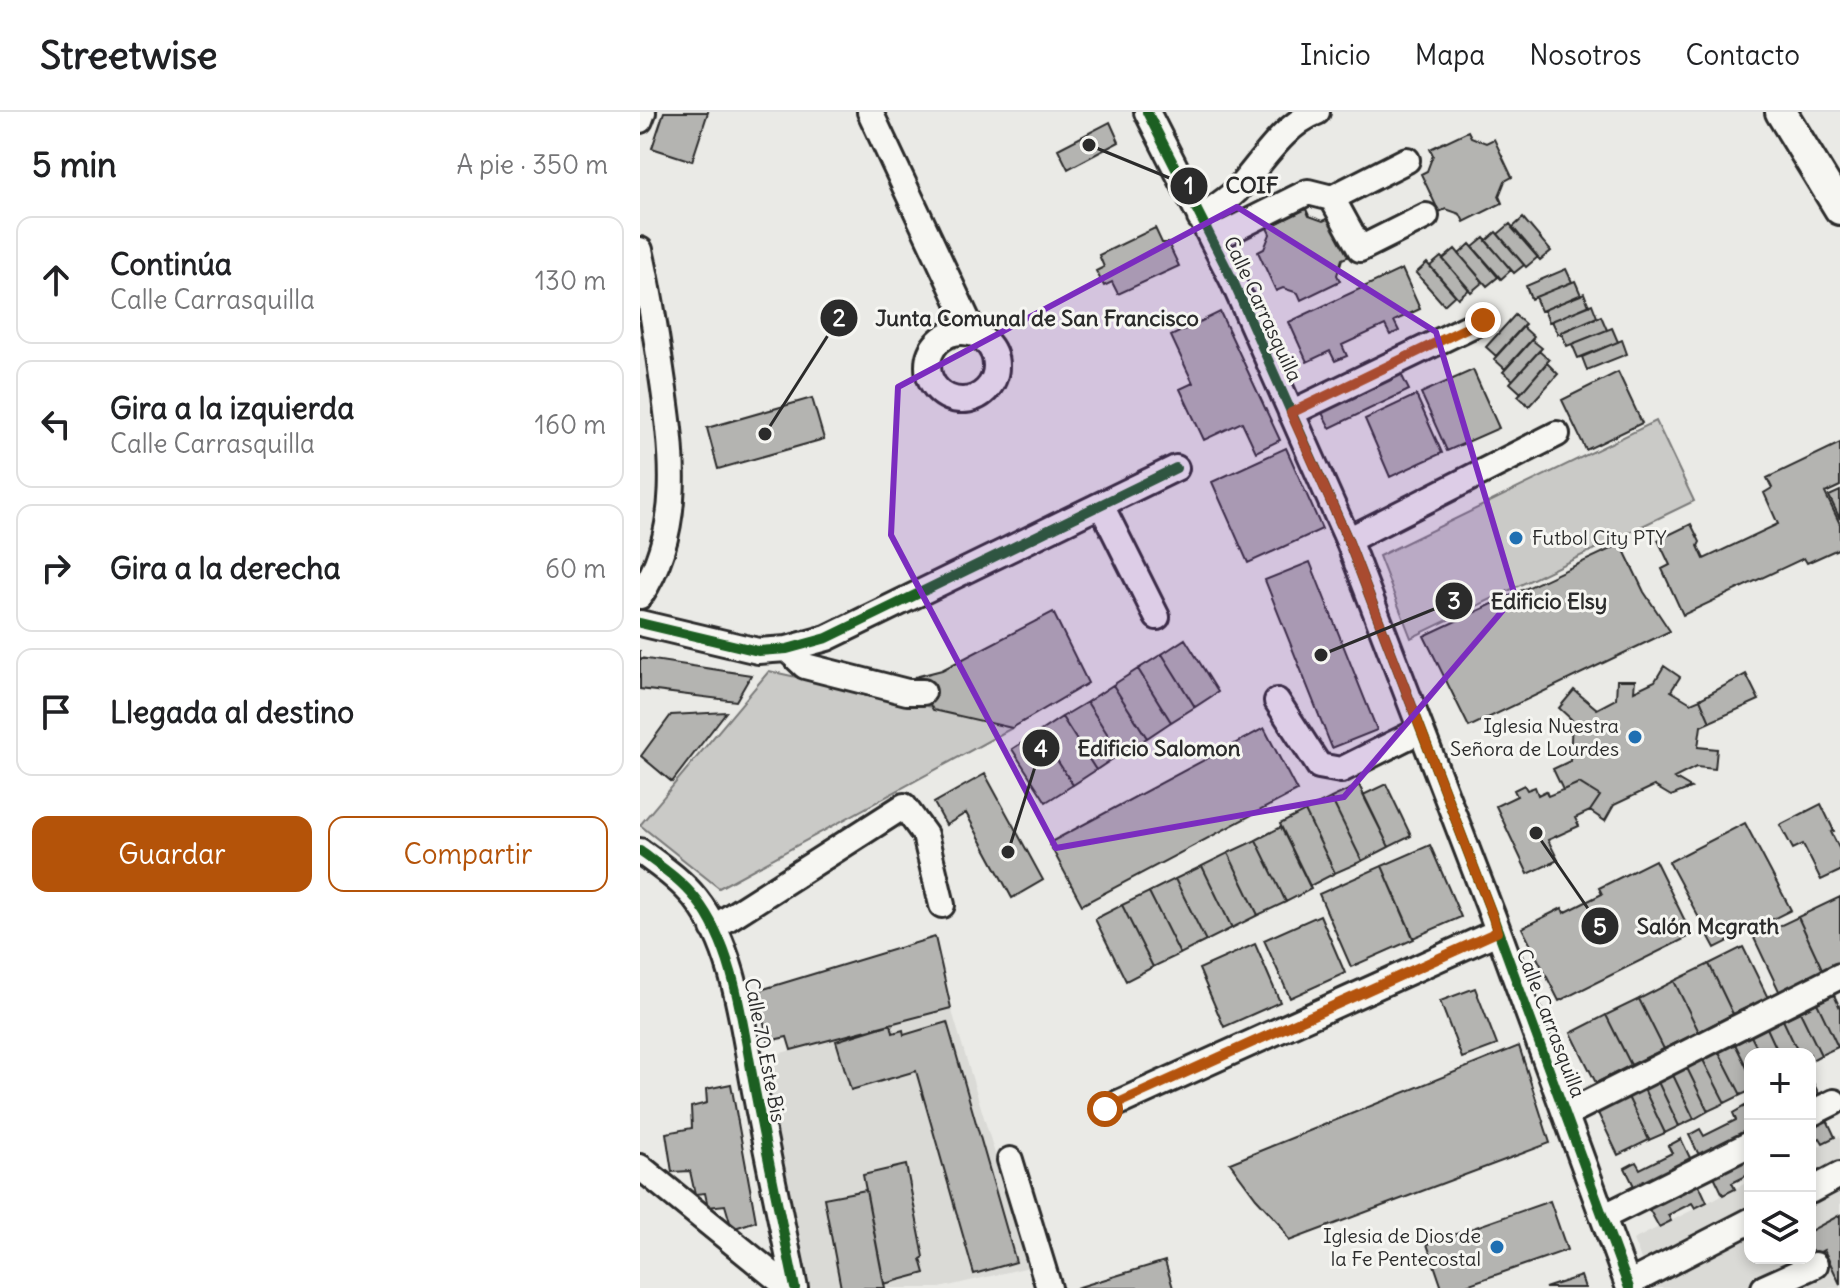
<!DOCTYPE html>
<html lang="es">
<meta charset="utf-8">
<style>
:root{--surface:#fff;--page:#f2f2f2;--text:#202124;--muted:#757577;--line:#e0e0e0;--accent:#b45309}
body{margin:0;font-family:Delius,sans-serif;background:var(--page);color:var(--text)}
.controls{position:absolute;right:24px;bottom:24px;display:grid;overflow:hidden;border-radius:16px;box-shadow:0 4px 12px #0003}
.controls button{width:72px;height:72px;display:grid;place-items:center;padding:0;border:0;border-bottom:2px solid var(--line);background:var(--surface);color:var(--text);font:40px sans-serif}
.stop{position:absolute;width:24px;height:24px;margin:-18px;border:6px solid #b45309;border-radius:50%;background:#fff}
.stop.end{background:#b45309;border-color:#fff;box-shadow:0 2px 8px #0008}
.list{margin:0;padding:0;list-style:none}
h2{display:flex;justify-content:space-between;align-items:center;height:104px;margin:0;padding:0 32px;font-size:34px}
h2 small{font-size:26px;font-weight:400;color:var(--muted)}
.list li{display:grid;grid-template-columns:52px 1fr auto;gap:24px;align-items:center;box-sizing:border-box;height:128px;margin:0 16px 16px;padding:0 16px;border:2px solid var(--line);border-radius:16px}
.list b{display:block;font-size:30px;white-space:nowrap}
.list p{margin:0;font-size:26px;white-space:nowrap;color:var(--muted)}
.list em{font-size:26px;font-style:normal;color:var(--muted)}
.actions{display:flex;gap:16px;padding:24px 32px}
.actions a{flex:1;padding:18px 0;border:2px solid var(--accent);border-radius:16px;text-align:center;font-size:28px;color:var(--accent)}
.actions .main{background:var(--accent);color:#fff}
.icon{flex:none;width:44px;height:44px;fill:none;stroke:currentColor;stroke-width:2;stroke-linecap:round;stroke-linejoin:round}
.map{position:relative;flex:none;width:1200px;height:1176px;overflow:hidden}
header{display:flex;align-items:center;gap:48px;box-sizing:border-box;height:112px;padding:0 40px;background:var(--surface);border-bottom:2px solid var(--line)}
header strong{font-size:38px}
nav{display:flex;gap:44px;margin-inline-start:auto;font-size:28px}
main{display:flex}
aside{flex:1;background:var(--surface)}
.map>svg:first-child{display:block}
.built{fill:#dadad6}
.green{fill:#cacac7;stroke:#7a7a79;stroke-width:2}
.building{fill:#b4b4b1;stroke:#2b2b2b;stroke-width:2}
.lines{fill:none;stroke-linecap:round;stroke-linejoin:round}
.minor-casing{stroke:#2b2b2b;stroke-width:30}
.major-casing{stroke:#2b2b2b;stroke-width:36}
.minor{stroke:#f6f6f2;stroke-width:24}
.major{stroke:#f6f6f2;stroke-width:30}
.cycleway-casing{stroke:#f6f6f2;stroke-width:15}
.cycleway{stroke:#1b5e20;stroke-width:10}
.route{stroke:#b45309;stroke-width:10}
.marked{fill:#7b2cbf;fill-opacity:0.2;stroke:#7b2cbf;stroke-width:6;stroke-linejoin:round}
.poi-dot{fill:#1f6fb2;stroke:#f6f6f2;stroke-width:3}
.labels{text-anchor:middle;stroke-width:6;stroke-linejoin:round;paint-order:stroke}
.street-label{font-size:20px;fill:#2b2b2b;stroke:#f6f6f2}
.poi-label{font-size:20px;fill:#2b2b2b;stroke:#f6f6f2;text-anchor:end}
.leader{fill:none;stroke:#2b2b2b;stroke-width:3}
.callout-dot{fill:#2b2b2b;stroke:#f6f6f2;stroke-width:3}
.mark-label{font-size:24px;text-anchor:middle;font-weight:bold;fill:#fff}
.callout-label{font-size:22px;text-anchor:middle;font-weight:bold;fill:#2b2b2b;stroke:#f6f6f2;stroke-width:6;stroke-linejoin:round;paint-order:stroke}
</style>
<header>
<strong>Streetwise</strong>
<nav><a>Inicio</a><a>Mapa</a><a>Nosotros</a><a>Contacto</a></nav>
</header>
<main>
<aside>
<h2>5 min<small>A pie · 350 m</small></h2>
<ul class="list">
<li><svg class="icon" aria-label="ahead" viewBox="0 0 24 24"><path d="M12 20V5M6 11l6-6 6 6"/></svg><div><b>Continúa</b><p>Calle Carrasquilla</p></div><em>130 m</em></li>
<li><svg class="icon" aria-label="left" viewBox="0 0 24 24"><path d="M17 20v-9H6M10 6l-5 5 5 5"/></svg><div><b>Gira a la izquierda</b><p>Calle Carrasquilla</p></div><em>160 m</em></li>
<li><svg class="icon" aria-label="right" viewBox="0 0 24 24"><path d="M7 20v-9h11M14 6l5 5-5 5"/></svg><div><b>Gira a la derecha</b></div><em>60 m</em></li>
<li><svg class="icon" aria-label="arrive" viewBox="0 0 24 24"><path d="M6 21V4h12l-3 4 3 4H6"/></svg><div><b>Llegada al destino</b></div></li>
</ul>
<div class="actions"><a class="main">Guardar</a><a>Compartir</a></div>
</aside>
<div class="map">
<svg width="1200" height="1176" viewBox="0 0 1200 1176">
<rect width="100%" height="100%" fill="#eaeae6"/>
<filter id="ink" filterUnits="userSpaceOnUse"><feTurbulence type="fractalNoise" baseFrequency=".0125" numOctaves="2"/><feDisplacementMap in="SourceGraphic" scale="16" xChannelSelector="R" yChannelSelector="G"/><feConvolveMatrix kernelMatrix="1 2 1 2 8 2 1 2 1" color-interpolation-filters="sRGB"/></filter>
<g filter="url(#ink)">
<path class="built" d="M311,896L389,1155L300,1176H167L122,946Z
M1200,1024V1176H1013L993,1128L1110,1069V1146H1170V1039Z"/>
<path class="green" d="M1016,309L1054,389L771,526L739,444Z
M129,559L292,595L372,616L79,776L0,713Z"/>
<path class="building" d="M24,0H68L52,49L12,36Z
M470,10L479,30L428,57L418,37Z
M828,19L831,25L846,31L854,27L872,65L865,69L859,84L862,91L824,110L820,102L806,97L799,100L781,62L787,59L793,43L790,37Z
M666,97L669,104L683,109L692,105L710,144L702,147L697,163L700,169L661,188L658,181L643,176L636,179L618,140L624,137L630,122L627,116Z
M883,106L911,139L900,148L872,116Z
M870,112L898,145L886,155L858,122Z
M515,116L522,131H528L539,154L478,182L472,170L464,174L456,159L464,155L459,143Z
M856,120L884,153L874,161L846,129Z
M844,126L871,158L861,167L833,135Z
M830,132L858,165L847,174L819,142Z
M815,137L843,170L831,180L803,147Z
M801,145L829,177L818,186L790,154Z
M787,151L815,183L804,193L776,161Z
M762,157L780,197L754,209L759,219L750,223L745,213L702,233L707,244L695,249L690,239L667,250L649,210Z
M926,157L932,170L891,187L886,174Z
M935,169L941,183L901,199L895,185Z
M944,181L949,194L909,210L904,198Z
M952,192L957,205L918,222L912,209Z
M580,200L640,328L616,340L602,310L564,328L540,277L553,271L531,224Z
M875,203L885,212L856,244L846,235Z
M961,204L967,218L927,234L921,220Z
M883,215L894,225L865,257L854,247Z
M972,216L978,230L938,246L932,232Z
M892,228L902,236L873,268L863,260Z
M982,228L987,242L947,258L942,245Z
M899,239L909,248L881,281L870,271Z
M907,251L918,262L889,294L878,284Z
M833,258L859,316L807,339L781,281Z
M978,260L1002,311L946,338L922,288Z
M761,262L769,278L690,316L681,299Z
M776,283L802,341L750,365L725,307Z
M172,286L184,327L78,357L67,316Z
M1200,331V374L1185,381L1200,412V436L1167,451L1164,446L1043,503L1022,457L1030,453L1018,428L1051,412L1060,430L1058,434L1064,447L1138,412L1124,381L1132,376L1127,366Z
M646,336L682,417L608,451L572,370Z
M1200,379V407L1189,384Z
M981,432L1004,480L1030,519L829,615L784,524Z
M670,450L737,618L692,636L625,468Z
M413,500L448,571L372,616L293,598L275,565L302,558Z
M545,527L578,580L555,595L522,542Z
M0,538V546L111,563L96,589L0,577Z
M522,542L555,595L531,610L498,557Z
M1024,554L1040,565L1031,579L1051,591L1060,587L1070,610L1061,614L1058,635L1077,637L1075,657L1056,655L1034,666L1051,676L1031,684L1014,674L974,693L965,709L950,699L960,684L939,671L923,678L913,657L930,649L932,608L919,596L934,578L957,597L976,587L977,568H995L994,579L1015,569Z
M498,557L531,610L507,626L473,573Z
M1106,562L1119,588L1070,610L1060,587Z
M473,573L507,626L480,642L447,590Z
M447,590L480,642L456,658L422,605Z
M86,600L32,670L1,644L31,603Z
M422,605L456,658L433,673L399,620Z
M624,616L657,679L442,793L409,731Z
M399,620L433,673L406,690L372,637Z
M345,662L403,768L372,786L326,701L306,713L294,691Z
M939,671L960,684L950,699L935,706L939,714L908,728L918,748L888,762L856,694L877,684L874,678L884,673L887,678L895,675L898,683L906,679L908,684Z
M746,672L771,724L749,735L723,683Z
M719,673L749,735L722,749L691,686Z
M691,686L722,749L695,761L665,699Z
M1181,692L1194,719L1191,720L1200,738V759L1181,768L1163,732L1153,737L1140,713Z
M665,699L695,761L670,774L640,712Z
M1105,711L1151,798L1075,836L1029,750Z
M641,715L671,777L646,790L616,728Z
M616,728L646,790L618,803L588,741Z
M790,733L821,805L773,826L742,754Z
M588,741L618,803L592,816L562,754Z
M1015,748L1052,823L919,889L882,816L922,796L924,801L962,782L959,776Z
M562,754L592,816L566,829L535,767Z
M742,754L774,827L711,855L679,782Z
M535,767L566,829L540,842L509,780Z
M509,780L540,842L513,855L482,793Z
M1200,785V853L1184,861L1158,805Z
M482,793L513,855L486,869L455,807Z
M680,803L705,861L650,886L624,828Z
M1158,805L1184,861L1140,881L1114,826Z
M295,825L311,896L151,938L147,925L128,929L117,879Z
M615,832L640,890L584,915L559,857Z
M1103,835L1128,886L1093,902L1069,852Z
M1069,852L1093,902L1059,920L1034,869Z
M1034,869L1059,920L1024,937L999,887Z
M835,876L857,933L822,946L800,889Z
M1194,883L1200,896V934L1198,935L1177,891Z
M999,887L1024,937L991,953L966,903Z
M1177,891L1198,935L1181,943L1160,900Z
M1160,900L1181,943L1170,949V942H1159L1143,908Z
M966,903L991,953L956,971L931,921Z
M1143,908L1159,942H1139L1127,916Z
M307,910L376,1150L334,1162L276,959L211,978L196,929L251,912L253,921L263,918L264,923Z
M1127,916L1139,942H1120L1111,924Z
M1111,924L1120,942H1110V962L1095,932Z
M1095,932L1110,962V979L1101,983L1079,940Z
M879,934L910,1031L649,1129L640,1112L616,1086L590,1051Z
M1079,940L1101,983L1085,991L1063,948Z
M1063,948L1085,991L1068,999L1047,956Z
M1047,956L1068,999L1054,1007L1033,963Z
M1033,963L1054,1007L1039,1014L1018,970Z
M1170,965L1179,982L1176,984L1195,1025L1183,1031L1180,1026L1170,1031Z
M1018,970L1039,1014L1025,1021L1004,977Z
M91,972L116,1109L92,1117L85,1093L68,1095L65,1081L55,1082L50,1059L32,1060L26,1021L52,1016L51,995L67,991L66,977Z
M1004,977L1025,1021L1009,1028L988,985Z
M988,985L1009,1028L978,1043L957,999Z
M1105,994L1110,1004V1062L1092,1071L1095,1077L1083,1083L1074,1064L1077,1062L1072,1051L1068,1053L1062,1042L1059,1043L1049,1023L1060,1017L1064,1024L1096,1008L1093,1001Z
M1041,1027L1051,1048L1048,1049L1067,1090L1055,1096L1052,1091L1028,1103L1031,1109L1019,1115L1009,1097L1013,1095L1007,1084L995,1076L985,1056L996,1050L1000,1057L1032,1041L1028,1034Z
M266,1053L284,1145L281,1147L285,1161L244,1172L223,1063Z
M226,1078L245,1176H201L184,1086Z
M910,1089L927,1138L818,1176H802L787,1132Z
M1200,1103V1172L1184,1138L1173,1144L1170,1136V1119Z
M525,1149L533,1176H436Z
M941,1164L945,1176H905Z"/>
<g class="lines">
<defs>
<path id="minor" d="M230,0L334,222
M507,0L592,167L708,428L853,805L989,1176
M0,8L3,0
M692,86L720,137L786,104
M560,106C572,97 586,89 596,79C620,53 644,12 677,0
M572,128L668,80L692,86L767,48
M0,138C10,180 16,222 22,264C33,339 44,417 0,484
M288 254a34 34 0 1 1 68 0a34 34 0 1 1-68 0Z
M651,301L843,208
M461,393L517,505
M708,428L917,322
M0,511L118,539L147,537L187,526L536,356
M147,537L165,554L267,580H283
M637,589L679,654L701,658L781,618
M0,739C20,754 40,767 56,787C97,839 103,920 116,984C128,1048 142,1112 155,1176
M73,816L264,694L285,723L302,793
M465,997L857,820
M926,1002L1200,864
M1170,1002L1194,990
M370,1048L409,1176
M0,1055L149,1176
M1170,1079L1200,1063
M963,1105L1110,1032
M988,1172L1110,1109
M1124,1176L1175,1153"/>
<path id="major" d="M1141,0L1200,97"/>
</defs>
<use href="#minor" class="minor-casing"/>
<use href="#major" class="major-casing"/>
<use href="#minor" class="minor"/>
<use href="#major" class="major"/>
<defs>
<path id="cycleway" d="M507,0L592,167L708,428L853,805L989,1176
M0,511L118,539L147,537L187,526L536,356
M0,739C20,754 40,767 56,787C97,839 103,920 116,984C128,1048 142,1112 155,1176"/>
</defs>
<use href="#cycleway" class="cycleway-casing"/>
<use href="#cycleway" class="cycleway"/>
</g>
</g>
<g class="lines" filter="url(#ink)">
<path class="route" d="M465,997L857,820L853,805L708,428L651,301L843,208"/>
</g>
<path class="marked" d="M597,95L796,220L875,484L704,685L416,736L251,423L258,275Z"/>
<g class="poi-dot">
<circle cx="876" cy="426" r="8"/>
<circle cx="995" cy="625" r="8"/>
<circle cx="857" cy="1135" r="8"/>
</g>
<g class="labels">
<g class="street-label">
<text transform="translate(623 197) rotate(65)" y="7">Calle Carrasquilla</text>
<text transform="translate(911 911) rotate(69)" y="7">Calle Carrasquilla</text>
<text transform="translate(125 938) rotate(79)" y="7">Calle 70 Este Bis</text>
</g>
<g class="poi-label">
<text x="892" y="433" text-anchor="start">Futbol City PTY</text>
<text x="979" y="621">Iglesia Nuestra<tspan x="979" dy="23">Señora de Lourdes</tspan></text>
<text x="841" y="1131">Iglesia de Dios de<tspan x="841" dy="23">la Fe Pentecostal</tspan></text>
</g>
</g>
<path class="leader" d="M449 33L549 74M125 322L199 206M681 543L814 489M368 740L401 636M896 721L960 814"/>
<g class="callout-dot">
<circle cx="449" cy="33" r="8"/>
<circle cx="125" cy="322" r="8"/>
<circle cx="681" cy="543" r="8"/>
<circle cx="368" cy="740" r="8"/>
<circle cx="896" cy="721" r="8"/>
<circle cx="549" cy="74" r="20"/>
<circle cx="199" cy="206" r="20"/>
<circle cx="814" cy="489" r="20"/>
<circle cx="401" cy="636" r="20"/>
<circle cx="960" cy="814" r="20"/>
</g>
<g class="mark-label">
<text x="549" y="82">1</text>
<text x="199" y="214">2</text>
<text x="814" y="497">3</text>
<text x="401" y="645">4</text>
<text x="960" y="823">5</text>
</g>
<g class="callout-label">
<text x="612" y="81">COIF</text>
<text x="397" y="214">Junta Comunal de San Francisco</text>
<text x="909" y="497">Edificio Elsy</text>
<text x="519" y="644">Edificio Salomon</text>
<text x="1068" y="822">Salón Mcgrath</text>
</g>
</svg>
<div class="controls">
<button>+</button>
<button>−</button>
<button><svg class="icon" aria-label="layers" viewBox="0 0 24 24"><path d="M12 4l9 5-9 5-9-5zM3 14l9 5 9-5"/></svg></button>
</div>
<div class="stop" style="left:465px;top:997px"></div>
<div class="stop end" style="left:843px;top:208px"></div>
</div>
</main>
